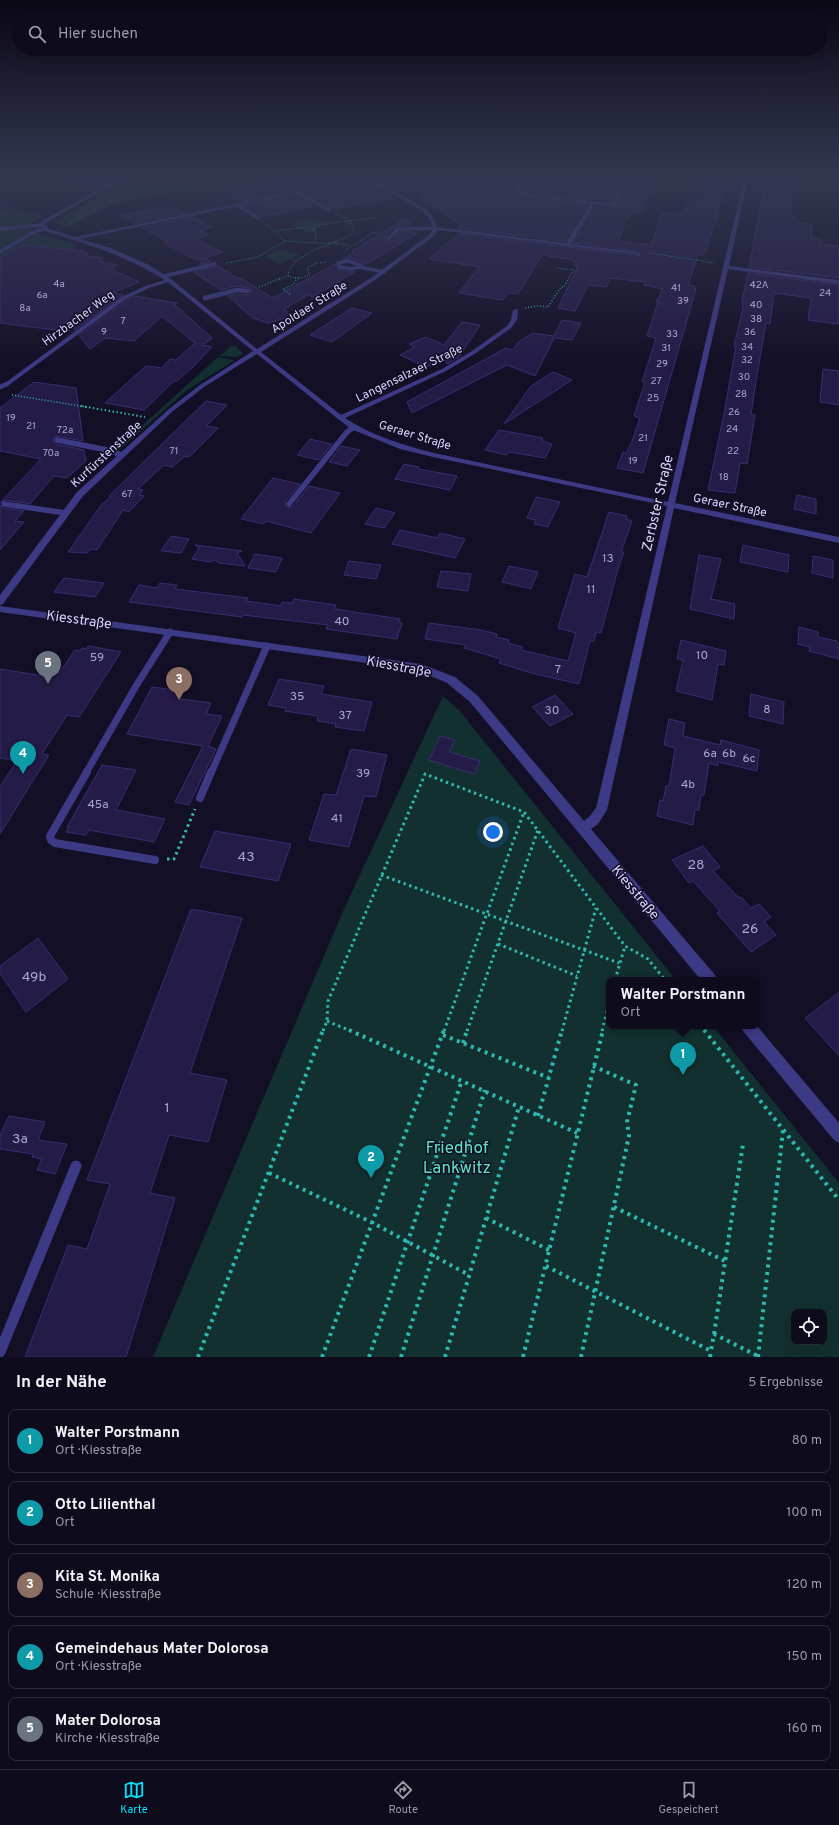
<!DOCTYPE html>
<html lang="de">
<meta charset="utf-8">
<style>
:root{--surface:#0e0b1c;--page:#171425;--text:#f1f3f6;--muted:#9b9ba3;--line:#2e2b3b;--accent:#00e5ff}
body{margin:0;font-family:Overpass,sans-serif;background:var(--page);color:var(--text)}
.controls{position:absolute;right:12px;bottom:12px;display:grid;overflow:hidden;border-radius:8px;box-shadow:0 4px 16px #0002}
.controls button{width:36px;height:36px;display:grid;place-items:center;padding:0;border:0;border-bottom:1px solid var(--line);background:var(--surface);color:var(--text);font:20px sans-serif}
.you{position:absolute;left:493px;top:832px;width:14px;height:14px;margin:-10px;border:3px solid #fff;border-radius:50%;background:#1a73e8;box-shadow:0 0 0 6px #1a73e833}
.badge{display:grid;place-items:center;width:26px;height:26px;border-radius:50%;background:var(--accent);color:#fff;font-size:13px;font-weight:700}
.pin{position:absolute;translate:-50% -33px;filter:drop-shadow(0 1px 2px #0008)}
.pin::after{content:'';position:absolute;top:21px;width:14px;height:12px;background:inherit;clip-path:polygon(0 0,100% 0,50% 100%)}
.popup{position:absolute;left:606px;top:977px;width:154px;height:52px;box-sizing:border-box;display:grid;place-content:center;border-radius:8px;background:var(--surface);filter:drop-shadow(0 1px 3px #0005);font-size:13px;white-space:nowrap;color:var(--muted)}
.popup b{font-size:15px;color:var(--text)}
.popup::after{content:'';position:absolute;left:50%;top:100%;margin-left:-8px;border:8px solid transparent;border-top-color:var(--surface)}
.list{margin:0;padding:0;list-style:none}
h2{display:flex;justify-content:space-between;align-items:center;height:52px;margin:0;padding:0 16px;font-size:17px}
h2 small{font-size:13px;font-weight:400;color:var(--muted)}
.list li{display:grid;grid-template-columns:26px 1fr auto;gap:12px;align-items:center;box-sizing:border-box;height:64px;margin:0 8px 8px;padding:0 8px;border:1px solid var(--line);border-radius:8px}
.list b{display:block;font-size:15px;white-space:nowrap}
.list p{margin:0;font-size:13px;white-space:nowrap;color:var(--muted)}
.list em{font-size:13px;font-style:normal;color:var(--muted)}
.icon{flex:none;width:22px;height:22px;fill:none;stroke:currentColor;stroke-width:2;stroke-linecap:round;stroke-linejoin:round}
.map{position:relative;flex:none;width:839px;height:1357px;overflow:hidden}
.search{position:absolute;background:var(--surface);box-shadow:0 4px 16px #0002;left:12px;right:12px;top:12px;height:44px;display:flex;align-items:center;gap:10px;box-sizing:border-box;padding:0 14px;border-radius:22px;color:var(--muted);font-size:15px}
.sheet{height:412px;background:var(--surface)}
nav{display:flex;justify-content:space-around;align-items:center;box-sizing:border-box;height:56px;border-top:1px solid var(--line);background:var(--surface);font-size:11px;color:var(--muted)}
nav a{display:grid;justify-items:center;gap:2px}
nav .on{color:var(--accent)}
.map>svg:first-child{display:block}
.green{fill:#12302f;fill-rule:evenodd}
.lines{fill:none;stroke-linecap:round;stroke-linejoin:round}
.stream{stroke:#0c2248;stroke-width:2.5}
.building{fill:#241b47;stroke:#3b2d73}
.path-far4{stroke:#2fb8b0;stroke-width:1;stroke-dasharray:1 1.5;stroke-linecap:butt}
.path-far3{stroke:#2fb8b0;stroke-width:1.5;stroke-dasharray:1 2;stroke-linecap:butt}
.path-far2{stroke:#2fb8b0;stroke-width:2;stroke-dasharray:1.5 2.5;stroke-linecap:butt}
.path-far1{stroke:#2fb8b0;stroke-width:3;stroke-dasharray:2.5 3.5;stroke-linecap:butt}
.path{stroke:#2fb8b0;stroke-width:4;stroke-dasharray:3 4.5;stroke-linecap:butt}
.lane-far5{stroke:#3d3a85;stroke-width:3.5}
.lane-far4{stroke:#3d3a85;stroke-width:4.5}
.lane-far3{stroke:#3d3a85;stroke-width:5.5}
.lane-far2{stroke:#3d3a85;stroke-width:7}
.lane-far1{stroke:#3d3a85;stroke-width:8}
.lane{stroke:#3d3a85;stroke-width:11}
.street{fill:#3d3a85;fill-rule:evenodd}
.labels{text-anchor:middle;stroke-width:3;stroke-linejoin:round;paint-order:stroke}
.far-number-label{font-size:10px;fill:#aca6d1}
.far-street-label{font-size:12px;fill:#d9d4ff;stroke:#130f26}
.number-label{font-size:12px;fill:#aca6d1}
.street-label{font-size:14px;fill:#d9d4ff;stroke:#130f26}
.near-number-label{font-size:14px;fill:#aca6d1}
.near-park-label{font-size:17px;fill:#5fe0c0;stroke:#130f26}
</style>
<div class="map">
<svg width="839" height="1357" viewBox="0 0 839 1357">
<rect width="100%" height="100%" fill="#130f26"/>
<path class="green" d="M132,178H244L111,204L71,227L56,223V221Z
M0,205L44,215L27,227L37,234L79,245L0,301Z
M306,220H317L326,224L320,225V226L314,229L316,232C308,232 300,232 294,226L296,224Z
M277,250L300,254L280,264L264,257Z
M231,346H235L244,354L237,357L220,356Z
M218,357L235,360L187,390L118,451L115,450Z
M443,696L459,710L676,980H609V1026H713L839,1183V1357H153L344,909ZM794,1312H824V1342H794Z"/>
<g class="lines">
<path class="stream" d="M0,207L35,215"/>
</g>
<path class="building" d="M308,178H355L238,202L229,196Z
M394,178H524L516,189V193L521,197L587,205L565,241L458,228L460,226L447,215L420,197L437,187L414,192Z
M531,178H624L611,201L526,193L523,189Z
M631,178L655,181L640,213L630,212L618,241L651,245L663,212L683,215L688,203L698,204L700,199H704L708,183L725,185L717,216L704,255H698L688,285L694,286V288L696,289L643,473L617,468L623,452L626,453L632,441L640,418L634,416L645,382H642L656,338L647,336L658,302H656L663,289L644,285L645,282L611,278L606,287L588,285L575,311L558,308L578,266H574L576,262H573L574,260L542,255L518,294L508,293L503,300L459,293L479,267L430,259L441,248L459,234L641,256L642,253L638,251L573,243L596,206L616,207Z
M766,180L794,183L790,217L796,218V222L812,224L811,238L822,239L821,244L839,246V278L749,267Z
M367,181L391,194L392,197L334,209L305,194Z
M295,196L314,206L262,217L245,206Z
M171,207L184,213L134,223L119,215Z
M192,217L212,227L200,231L209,235L196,239L222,252L205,258L211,262L199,265L204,258L197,260L164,243L168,242L142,228Z
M406,218L411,225L396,226L386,236V240L391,241L399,232H415L416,234L365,265L362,262L349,258L343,259L354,252L352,251Z
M22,245L83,251L81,252L88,254L86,256L103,258L99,261L117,265L111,269L139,282L112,293L124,295L75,330L68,320L56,330L0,323V258Z
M335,264L339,270L354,272L313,297L308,295L284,309L292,316L268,323L253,318L228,296L237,294L249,295L252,291L250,288L236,286L221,290L193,272L218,266L237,278L239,277L273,298Z
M748,273L839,285V324L808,320L811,298L774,293L770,324L766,323L756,381L751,414L755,415L747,464L740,463L735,493L708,490L724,414L736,346H734L743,309L742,301Z
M135,296L177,303L175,305L212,338L203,345L212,347L193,367L177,381H174L144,410L105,403L146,366L162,368L170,359L176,360L194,344H196L162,316L134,341L105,338L90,349L79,335L127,300Z
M352,308L372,313L332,342L310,335Z
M562,320L581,323L572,340L554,338L535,376L507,365L412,413L407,402L506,348L513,350L518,342L533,333L554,336Z
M462,322L480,325L459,357L447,364L445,359L426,367L400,355L415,347L409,344L426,337L444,345Z
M823,369L839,371V405L820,402Z
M553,372L572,380L504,424L531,386Z
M34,382L76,388L83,441L57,436L54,438L53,441L56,444L84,450L86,461L67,478L54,476L30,504L5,500L0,503L41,459L0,451V408Z
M206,401L227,405L206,426L218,428L189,457L185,456L172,467L164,465L138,489L143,490L139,495L144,496L129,512L123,510L97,550L90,549L87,553L68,552L102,504L111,497L109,496Z
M499,430L543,438L542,441L552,444L545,458L509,452L507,455L485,450Z
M310,439L332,444L319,460L297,455Z
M341,446L360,450L347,466L329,462Z
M404,464L419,467L418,469L457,476L450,490L395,479Z
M273,478L300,484L285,502V506L288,508L292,507L309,486L340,493L311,533L266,521L264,524L241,519Z
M797,495L816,499V514L794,509Z
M536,497L560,502L548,527L534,524L536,520L527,518Z
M0,505L3,508L24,511L15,521L24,522L0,550Z
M376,508L395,513L384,528L365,524Z
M609,512L627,516L626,519L632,521L621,552H624L618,569L601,633L596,632L594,641H590L579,684L531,673L499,663L501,659L464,648L466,645L425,639L429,623L481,630L497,634L496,637L509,640L508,643L523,647L521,650L568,661L576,633L558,628L559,624L575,574L587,577Z
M400,530L437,538L440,533L465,539L455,558L392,544Z
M171,536L189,539L181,553L161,551Z
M195,545L242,551L237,553L245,566L219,563L215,560L210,562L192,559L199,548Z
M743,545L789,555L788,572L740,562Z
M255,554L282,558L276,572L248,568Z
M699,555L721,559L711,599L735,604L734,619L690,609Z
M813,556L833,560V578L812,573Z
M349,561L381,565L376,579L344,575Z
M509,566L538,572L531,589L502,582Z
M441,571L471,574L468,591L437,587Z
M64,578L104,583L95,597L54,592Z
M160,583L177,585L175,589L248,598L246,601L281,606L282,602L292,603L294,599L336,605L335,609L400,619L399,622L402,623L397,639L326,629L328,625L243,615L242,617L129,602L139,585L157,588Z
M799,627L818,632V637L837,641V643L839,644V659L809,651L810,647L798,644Z
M681,640L726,651L724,665L718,664L712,700L676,691L683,660L677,659Z
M89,646L121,652L79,717L67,715L42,754L49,755L0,834V787L17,761L0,758V669L50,677L53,672L59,673L75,650L80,651L82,648L86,649Z
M279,679L324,686L321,694L372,702L364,731L335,727L336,724L317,721L318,716L285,711L286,708L268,705Z
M152,687L183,691L180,699L211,703L206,714L222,716L208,746L216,749L189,805L175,802L203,746L127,734Z
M751,694L784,702L783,724L749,716Z
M555,695L573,714L550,726L532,707Z
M669,719L685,723L683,736L720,745L721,740L759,750L757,771L718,762V766L709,763L704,795H701L699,810H695L693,825L657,816L660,800L663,801L666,786H669L675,748L664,745Z
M440,736L455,740L449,752L480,761L474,774L429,760Z
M351,749L387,755L376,797L364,796L349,847L309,840L324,794L336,795Z
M102,765L136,770L116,810L165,819L154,842L89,830L86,835L66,832L69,827H67Z
M215,831L291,844L278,881L200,867Z
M703,846L720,867L713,871L739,898L741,897L751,908L759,904L771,917L764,922L776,935L751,952L717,913L720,911L693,881L689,883L672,860Z
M191,909L242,918L190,1073L227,1080L208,1142L169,1135L150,1193L175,1198L126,1357H25L68,1245L87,1249L110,1184L87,1180Z
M38,938L68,979L26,1012L0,973V966Z
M839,992V1056L805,1018Z
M9,1116L45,1122L38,1140L67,1144L55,1174L37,1170L42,1159L32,1157L33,1154L0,1149V1135Z"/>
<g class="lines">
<path class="path-far4" d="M134,180L161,178
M166,184L177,183
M0,214L10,216
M337,214L347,219
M346,220L351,221L346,222Z
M351,221L375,218
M67,225L106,203L157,189L171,178
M314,229L316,234L315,243H329
M276,231L306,227L314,229L320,225L345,221
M285,241L315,243
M331,242L337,243L329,244Z
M335,242L350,235L354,231L350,222
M337,244L349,245
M346,251C350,245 353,246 359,242C368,237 367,234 379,232
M649,253L715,263
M292,259L296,261L316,249L330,244
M226,263L258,257L285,241L266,224
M557,268L574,270L568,279
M288,276L297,279L310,275L307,268L316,263L327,262
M279,279L288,276L289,270L296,261"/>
<path class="path-far3" d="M295,278H299
M259,287L281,278
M290,294L283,289L293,285L297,279
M525,308L537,306L548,307L561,287H564L569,278
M12,395L87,407"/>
<path class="path-far2" d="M81,406L145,417"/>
<path class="path-far1" d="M167,859H174L195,809
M381,875L619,963
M498,944L577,976
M615,980L625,946
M327,1021L351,1031
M701,1026L705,1031
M323,1031L327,1021L328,1001L425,774L524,812L625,946L648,959L665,980
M444,1031L524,812
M467,1031L538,830
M562,1031L596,908
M602,1031L609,1004"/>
<path class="path" d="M349,1030L577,1133
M704,1030L839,1200
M443,1035L549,1078
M463,1043L467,1030
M538,1116L562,1030
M269,1173L373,1223L469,1275
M614,1207L725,1261
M486,1218L549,1250
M546,1266L711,1351L714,1334L758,1356
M714,1334L743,1144
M198,1357L323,1030
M322,1357L444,1030
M369,1357L462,1080
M401,1357L485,1090
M445,1357L519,1107
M523,1357L603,1030
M581,1357L629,1136L627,1122L636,1085L593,1066
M710,1357L711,1351
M758,1357L783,1130"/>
<path class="lane-far5" d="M297,193L329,210
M238,205L258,218
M0,229L42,225
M389,238L398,229L435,228
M0,252L32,233L45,228
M348,261L361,265C355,271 348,268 340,267L338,263Z
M359,267L384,272
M164,276L215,264"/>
<path class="lane-far4" d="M205,298L237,290L248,291
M0,387L7,384"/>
<path class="lane-far3" d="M57,440L107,450L122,455
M4,504L66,513
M289,504L347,432L354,427"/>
<path class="lane-far2" d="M86,773L136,686L170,632
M211,773L267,646"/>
<path class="lane-far1" d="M87,772L50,836L51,840L55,843L155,860
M200,798L211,772"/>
<path class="lane" d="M0,1352L76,1166"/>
<path class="street" d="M69,178L113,182L120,178H125L47,222L45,225L49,229L75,237L361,178H372L426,209L433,218L437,227L566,243L590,204L522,196L517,192V189L526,178H530L521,189L525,194L612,203L626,178H630L615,206L595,204L571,244L638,252L640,253V255L437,230L434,236L375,280L261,352L341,415L442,369L472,351L507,326L511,320L513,310L518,309L517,320L511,328L476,353L446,371L345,418C372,436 404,445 434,453L668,502L744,178H748L729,266L839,280V284L728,269L675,503L839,537V543L674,508L607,810L598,824L591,829L715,975L717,980H701L470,702L447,683L417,670L0,612V606L421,664L455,677L478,696L584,821L590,816L596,808L667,506L433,457L400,449L351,429L338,419L257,354L204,387L173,411L83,496L3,604L0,605V595L77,492L169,409L200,385L253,351L168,282L149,288L126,299L9,385H5V383L122,297L145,286L165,280C127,256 87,244 45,231L40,226L43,220L109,184ZM367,179L422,211L429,218L433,228L430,234L371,278L257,349L171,279L149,265L111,248L80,239Z
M741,1026H757L839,1123V1143L834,1140L743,1031Z"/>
</g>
<linearGradient id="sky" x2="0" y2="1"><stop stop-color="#0a0815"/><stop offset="0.48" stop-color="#333752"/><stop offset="1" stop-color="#333752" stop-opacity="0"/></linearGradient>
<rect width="839" height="368" fill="url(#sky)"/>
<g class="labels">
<g class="far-number-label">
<text x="59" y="287">4a</text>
<text x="759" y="288">42A</text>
<text x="676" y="291">41</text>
<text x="825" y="296">24</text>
<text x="42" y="298">6a</text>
<text x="683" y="304">39</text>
<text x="756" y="308">40</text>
<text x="25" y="311">8a</text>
<text x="756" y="322">38</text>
<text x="123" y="324">7</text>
<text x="104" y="335">9</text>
<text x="750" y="335">36</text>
<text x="672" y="337">33</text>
<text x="747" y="350">34</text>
<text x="666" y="351">31</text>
<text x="747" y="363">32</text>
<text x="662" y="367">29</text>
<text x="744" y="380">30</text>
<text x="656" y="384">27</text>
<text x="741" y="397">28</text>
<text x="653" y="401">25</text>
<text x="734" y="415">26</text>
<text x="11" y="421">19</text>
<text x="31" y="429">21</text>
<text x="732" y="432">24</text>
<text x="65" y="433">72a</text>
<text x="643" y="441">21</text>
<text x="174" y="454">71</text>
<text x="733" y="454">22</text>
<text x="51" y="456">70a</text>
<text x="633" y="464">19</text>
<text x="724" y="480">18</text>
<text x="127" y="497">67</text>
</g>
<g class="far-street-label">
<text transform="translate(309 307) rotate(-32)" y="4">Apoldaer Straße</text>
<text transform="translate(78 318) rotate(-36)" y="4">Hirzbacher Weg</text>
<text transform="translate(409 373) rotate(-26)" y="4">Langensalzaer Straße</text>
<text transform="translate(415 435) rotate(17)" y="4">Geraer Straße</text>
<text transform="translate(106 454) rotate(-43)" y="4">Kurfürstenstraße</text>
<text transform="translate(730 505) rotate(12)" y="4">Geraer Straße</text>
</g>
<g class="number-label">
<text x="608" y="562">13</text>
<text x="591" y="593">11</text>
<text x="342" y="625">40</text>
<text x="702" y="659">10</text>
<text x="97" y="661">59</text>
<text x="558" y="673">7</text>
<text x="297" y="700">35</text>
<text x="767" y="713">8</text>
<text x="552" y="714">30</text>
<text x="345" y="719">37</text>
<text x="710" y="757">6a</text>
<text x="729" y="757">6b</text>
<text x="749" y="762">6c</text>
<text x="363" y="777">39</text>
<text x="688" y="788">4b</text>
<text x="98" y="808">45a</text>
<text x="337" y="822">41</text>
</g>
<g class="street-label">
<text transform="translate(657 503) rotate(-77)" y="5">Zerbster Straße</text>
<text transform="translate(79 619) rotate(8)" y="5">Kiesstraße</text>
<text transform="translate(399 666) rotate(11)" y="5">Kiesstraße</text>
<text transform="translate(636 892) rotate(50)" y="5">Kiesstraße</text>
</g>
<g class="near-number-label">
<text x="246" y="861">43</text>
<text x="696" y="869">28</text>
<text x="750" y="933">26</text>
<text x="34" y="981">49b</text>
<text x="167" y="1112">1</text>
<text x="20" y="1143">3a</text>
</g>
<g class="near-park-label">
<text x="457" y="1153">Friedhof<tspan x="457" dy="20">Lankwitz</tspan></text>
</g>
</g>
</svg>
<div class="controls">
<button><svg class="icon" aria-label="locate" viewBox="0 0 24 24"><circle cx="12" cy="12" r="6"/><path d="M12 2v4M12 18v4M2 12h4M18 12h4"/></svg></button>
</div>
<div class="you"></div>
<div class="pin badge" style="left:683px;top:1075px;background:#0f9aa8">1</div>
<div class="popup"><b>Walter Porstmann</b>Ort</div>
<div class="pin badge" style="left:371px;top:1178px;background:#0f9aa8">2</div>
<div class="pin badge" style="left:179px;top:700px;background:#8d6e63">3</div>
<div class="pin badge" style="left:23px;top:774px;background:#0f9aa8">4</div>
<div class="pin badge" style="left:48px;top:684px;background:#6b7280">5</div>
<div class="search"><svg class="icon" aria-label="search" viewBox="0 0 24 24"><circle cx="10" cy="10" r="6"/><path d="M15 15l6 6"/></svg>Hier suchen</div>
</div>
<section class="sheet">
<h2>In der Nähe<small>5 Ergebnisse</small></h2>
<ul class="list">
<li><span class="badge" style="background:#0f9aa8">1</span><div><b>Walter Porstmann</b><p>Ort · Kiesstraße</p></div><em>80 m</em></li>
<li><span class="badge" style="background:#0f9aa8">2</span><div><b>Otto Lilienthal</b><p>Ort</p></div><em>100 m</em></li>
<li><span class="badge" style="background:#8d6e63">3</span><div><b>Kita St. Monika</b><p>Schule · Kiesstraße</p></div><em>120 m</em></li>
<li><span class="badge" style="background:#0f9aa8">4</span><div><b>Gemeindehaus Mater Dolorosa</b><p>Ort · Kiesstraße</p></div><em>150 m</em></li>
<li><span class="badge" style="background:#6b7280">5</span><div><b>Mater Dolorosa</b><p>Kirche · Kiesstraße</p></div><em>160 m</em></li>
</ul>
</section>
<nav>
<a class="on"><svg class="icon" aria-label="map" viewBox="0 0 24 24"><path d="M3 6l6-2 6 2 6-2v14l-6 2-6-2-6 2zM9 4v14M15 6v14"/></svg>Karte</a>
<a><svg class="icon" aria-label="directions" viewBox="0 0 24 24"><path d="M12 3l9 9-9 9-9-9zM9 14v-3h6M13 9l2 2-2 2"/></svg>Route</a>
<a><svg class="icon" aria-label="saved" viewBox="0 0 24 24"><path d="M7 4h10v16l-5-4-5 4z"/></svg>Gespeichert</a>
</nav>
